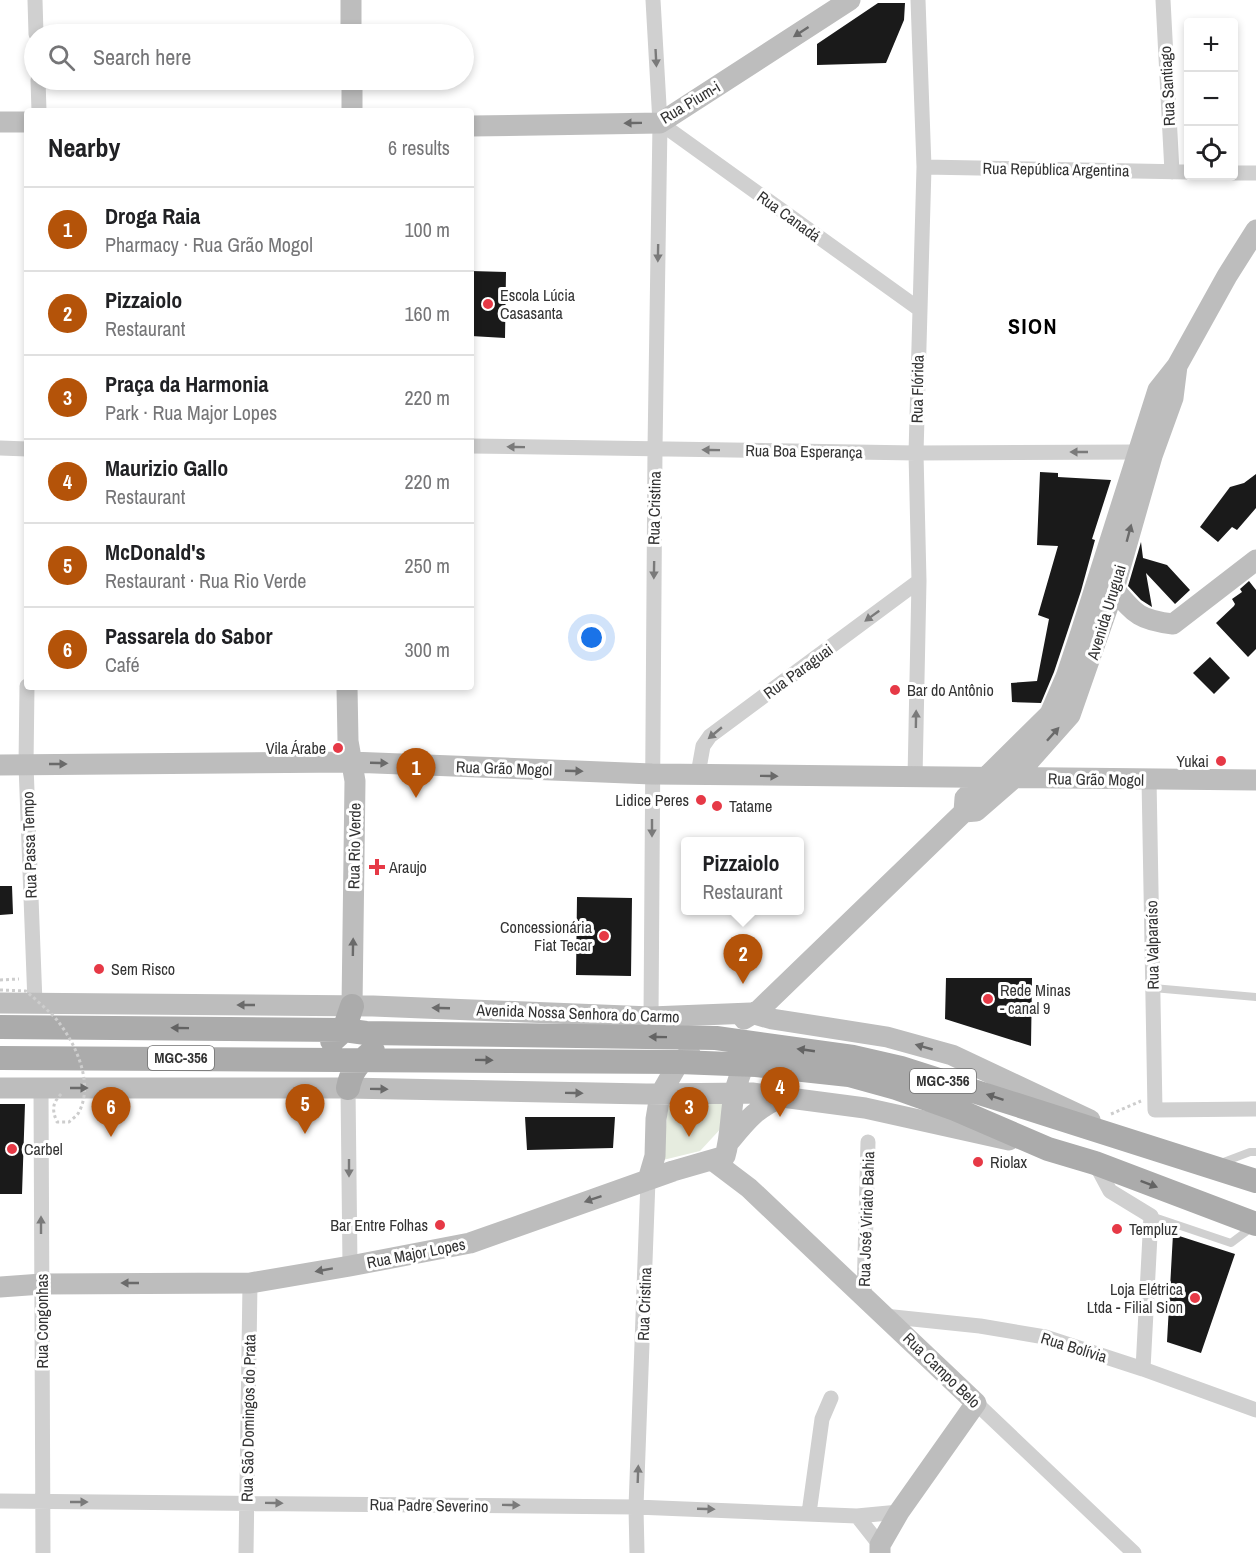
<!DOCTYPE html>
<meta charset="utf-8">
<style>
:root{--surface:#fff;--page:#f2f2f2;--text:#202124;--muted:#757577;--line:#e0e0e0;--accent:#b45309}
body{margin:0;font-family:"Archivo Narrow",sans-serif;background:var(--page);color:var(--text)}
.controls{position:absolute;right:18px;top:18px;display:grid;overflow:hidden;border-radius:6px;box-shadow:0 3px 9px #0003}
.controls button{width:54px;height:54px;display:grid;place-items:center;padding:0;border:0;border-bottom:2px solid var(--line);background:var(--surface);color:var(--text);font:30px sans-serif}
.you{position:absolute;left:592px;top:638px;width:21px;height:21px;margin:-15px;border:4px solid #fff;border-radius:50%;background:#1a73e8;box-shadow:0 0 0 9px #1a73e833}
.badge{display:grid;place-items:center;width:39px;height:39px;border-radius:50%;background:var(--accent);color:#fff;font-size:20px;font-weight:700}
.pin{position:absolute;translate:-50% -50px;filter:drop-shadow(0 2px 3px #0008)}
.pin::after{content:'';position:absolute;top:32px;width:21px;height:18px;background:inherit;clip-path:polygon(0 0,100% 0,50% 100%)}
.popup{position:absolute;left:681px;top:837px;width:123px;height:78px;box-sizing:border-box;display:grid;place-content:center;border-radius:6px;background:var(--surface);filter:drop-shadow(0 2px 4px #0005);font-size:20px;white-space:nowrap;color:var(--muted)}
.popup b{font-size:22px;color:var(--text)}
.popup::after{content:'';position:absolute;left:50%;top:100%;margin-left:-12px;border:12px solid transparent;border-top-color:var(--surface)}
.list{margin:0;padding:0;list-style:none}
h2{display:flex;justify-content:space-between;align-items:center;height:78px;margin:0;padding:0 24px;font-size:26px}
h2 small{font-size:20px;font-weight:400;color:var(--muted)}
.list li{display:grid;grid-template-columns:39px 1fr auto;gap:18px;align-items:center;box-sizing:border-box;height:84px;padding:0 24px;border-top:2px solid var(--line)}
.list b{display:block;font-size:22px;white-space:nowrap}
.list p{margin:0;font-size:20px;white-space:nowrap;color:var(--muted)}
.list em{font-size:20px;font-style:normal;color:var(--muted)}
.icon{flex:none;width:33px;height:33px;fill:none;stroke:currentColor;stroke-width:2;stroke-linecap:round;stroke-linejoin:round}
.map{position:relative;flex:none;width:1256px;height:1553px;overflow:hidden}
.search{position:absolute;background:var(--surface);box-shadow:0 3px 9px #0003;left:24px;top:24px;width:450px;height:66px;display:flex;align-items:center;gap:15px;box-sizing:border-box;padding:0 21px;border-radius:33px;color:var(--muted);font-size:22px}
.panel{position:absolute;background:var(--surface);box-shadow:0 3px 9px #0003;left:24px;top:108px;width:450px;height:582px;border-radius:6px}
.map>svg:first-child{display:block}
.green{fill:#e6ecdf}
.building{fill:#1a1a1a}
.lines{fill:none;stroke-linecap:round;stroke-linejoin:round}
.path{stroke:#cdcdcd;stroke-width:3;stroke-dasharray:3 3;stroke-linecap:butt}
.lane{stroke:#d0d0d0;stroke-width:8}
.street{stroke:#d0d0d0;stroke-width:15}
.secondary{stroke:#bdbdbd;stroke-width:21}
.primary{stroke:#ababab;stroke-width:24}
.path-bridge{stroke:#cdcdcd;stroke-width:3;stroke-dasharray:3 3;stroke-linecap:butt}
.oneway{fill:#6a6a6a}
.oneway2{fill:#7a7a7a}
.oneway3{fill:#636363}
.poi-dot{fill:#e63946;stroke:#fff;stroke-width:2}
.labels{text-anchor:middle;stroke-width:6;stroke-linejoin:round;paint-order:stroke}
.shield{fill:#fff;stroke:#707070;stroke-width:1.5}
.shield-label{font-size:15px;font-weight:bold;fill:#333}
.street-label{font-size:16px;fill:#333;stroke:#fff}
.poi-label{font-size:16px;fill:#333;stroke:#fff;text-anchor:start}
.district-label{font-size:22px;font-weight:bold;letter-spacing:1.5px;fill:#000;stroke:#fff}
</style>
<div class="map">
<svg width="1256" height="1553" viewBox="0 0 1256 1553">
<rect width="100%" height="100%" fill="#fff"/>
<path class="green" d="M730,1103L725,1124L700,1151L663,1160L668,1104Z"/>
<path class="building" d="M878,3H905L904,20L886,63L817,65V44Z
M471,271L506,272L505,338L471,336Z
M1040,472L1058,473V477L1111,480L1092,539L1095,540L1081,591L1054,672L1041,703L1012,702L1011,683L1037,681L1049,619L1038,615L1058,546L1037,545Z
M1256,474V508L1237,530L1232,527L1218,542L1200,527L1230,487L1244,483Z
M1141,542L1143,558L1167,565L1190,590L1175,604L1146,573L1152,607L1141,600L1128,586Z
M1249,581L1256,590V649L1248,657L1216,623L1234,606L1235,604L1232,599L1242,592L1240,589Z
M1210,657L1230,678L1214,694L1193,673Z
M0,886H12L13,914L0,915Z
M577,897L632,898L631,976L576,975Z
M946,978H1032L1031,1046L945,1019Z
M0,1104H25L22,1194H0Z
M525,1117H615L613,1148L527,1150Z
M1173,1234L1235,1254L1201,1353L1167,1342Z"/>
<g class="lines">
<path class="path" d="M0,980L19,979
M1111,1114L1141,1101"/>
<path class="lane" d="M1153,988L1256,997
M1221,1163L1250,1152H1256
M1151,1216L1231,1243L1251,1228"/>
<path class="street" d="M35,0L36,34
M1163,0L1172,172
M38,80L39,111
M660,123L919,309
M924,167L1188,172
M1234,173H1256
M471,446L916,453L1138,452
M0,448L27,449
M27,686L26,765L35,1003
M698,774L703,746L710,736L919,581
M915,778L919,581L916,453L924,167L918,0
M1149,779L1155,1110L1256,1109
M651,1017L655,449L660,123L653,0
M348,1088L350,1266
M41,1089L43,1553
M1095,1163L1110,1191L1151,1216L1143,1369
M864,1295L868,1142
M884,1316L980,1326L1045,1337L1143,1369L1256,1410
M976,1403L1134,1553
M0,1501L636,1507L857,1516L899,1512
M809,1513L822,1419L831,1398
M857,1516L880,1545
M246,1553L250,1283
M637,1553L636,1507L648,1180"/>
<path class="secondary" d="M351,0V34
M352,80V111
M0,122H27
M471,126L660,123L850,0
M1114,589C1135,614 1139,620 1173,624L1256,560
M347,687L348,741L355,781L352,1006
M0,765L350,762L652,774L1256,780
M964,812L965,798L1050,714L1066,677L1081,632L1158,390L1177,366L1227,276L1256,230
M0,1003L373,1006L651,1017L751,1013L772,1019L887,1037L952,1055L1090,1120
M744,1019L759,1010L964,812L976,811L1014,778L1070,715L1114,589L1152,456L1173,398L1177,366
M0,1088H348L646,1094L752,1093L865,1108L1009,1140
M729,1142C747,1120 756,1108 784,1096
M725,1156C731,1136 730,1116 734,1095C737,1079 745,1066 748,1050
M712,1160L749,1188L976,1403L899,1512L880,1545V1553
M648,1180L655,1156L656,1119L660,1095L679,1062L690,1054
M0,1287L42,1284L250,1283L350,1266L470,1243L673,1171L725,1156"/>
<path class="primary" d="M0,1027L344,1030L366,1033L716,1038L853,1057L901,1068L1256,1181
M332,1041L344,1030L352,1006
M0,1058L679,1062L756,1065L849,1075L896,1088L955,1109L1048,1149L1095,1163L1256,1224
M348,1088C351,1071 359,1062 373,1051"/>
<path class="path-bridge" d="M0,990L26,991C36,1000 48,1010 57,1020C76,1044 94,1083 79,1112C77,1116 72,1119 69,1122H57C51,1108 53,1102 63,1092"/>
</g>
<defs><path id="oneway-solid" d="M-6-.8H1V-3.2L6.5 0L1 3.2V.8H-6Z" transform="scale(1.5)"/></defs>
<g class="oneway">
<use href="#oneway-solid" transform="translate(801 32) rotate(147)"/>
<use href="#oneway-solid" transform="translate(633 123) rotate(179)"/>
<use href="#oneway-solid" transform="translate(1129 533) rotate(-75)"/>
<use href="#oneway-solid" transform="translate(1053 734) rotate(-48)"/>
<use href="#oneway-solid" transform="translate(379 763) rotate(2)"/>
<use href="#oneway-solid" transform="translate(58 764)"/>
<use href="#oneway-solid" transform="translate(574 771) rotate(2)"/>
<use href="#oneway-solid" transform="translate(769 776) rotate(1)"/>
<use href="#oneway-solid" transform="translate(353 947) rotate(-89)"/>
<use href="#oneway-solid" transform="translate(246 1005) rotate(-180)"/>
<use href="#oneway-solid" transform="translate(441 1008) rotate(-178)"/>
<use href="#oneway-solid" transform="translate(924 1047) rotate(-164)"/>
<use href="#oneway-solid" transform="translate(79 1088)"/>
<use href="#oneway-solid" transform="translate(379 1089) rotate(1)"/>
<use href="#oneway-solid" transform="translate(574 1093) rotate(1)"/>
<use href="#oneway-solid" transform="translate(593 1199) rotate(161)"/>
<use href="#oneway-solid" transform="translate(324 1270) rotate(170)"/>
<use href="#oneway-solid" transform="translate(130 1283) rotate(180)"/>
</g>
<g class="oneway2">
<use href="#oneway-solid" transform="translate(656 58) rotate(87)"/>
<use href="#oneway-solid" transform="translate(658 253) rotate(91)"/>
<use href="#oneway-solid" transform="translate(516 447) rotate(-179)"/>
<use href="#oneway-solid" transform="translate(711 450) rotate(-179)"/>
<use href="#oneway-solid" transform="translate(1079 452) rotate(180)"/>
<use href="#oneway-solid" transform="translate(654 570) rotate(91)"/>
<use href="#oneway-solid" transform="translate(872 616) rotate(144)"/>
<use href="#oneway-solid" transform="translate(916 719) rotate(-89)"/>
<use href="#oneway-solid" transform="translate(715 733) rotate(140)"/>
<use href="#oneway-solid" transform="translate(652 828) rotate(90)"/>
<use href="#oneway-solid" transform="translate(349 1168) rotate(90)"/>
<use href="#oneway-solid" transform="translate(41 1225) rotate(-90)"/>
<use href="#oneway-solid" transform="translate(638 1474) rotate(-88)"/>
<use href="#oneway-solid" transform="translate(79 1502)"/>
<use href="#oneway-solid" transform="translate(274 1503) rotate(1)"/>
<use href="#oneway-solid" transform="translate(511 1505) rotate(1)"/>
<use href="#oneway-solid" transform="translate(706 1509) rotate(2)"/>
</g>
<g class="oneway3">
<use href="#oneway-solid" transform="translate(180 1028) rotate(-179)"/>
<use href="#oneway-solid" transform="translate(658 1037) rotate(-179)"/>
<use href="#oneway-solid" transform="translate(806 1050) rotate(-172)"/>
<use href="#oneway-solid" transform="translate(484 1060) rotate(1)"/>
<use href="#oneway-solid" transform="translate(995 1097) rotate(-162)"/>
<use href="#oneway-solid" transform="translate(1149 1184) rotate(21)"/>
</g>
<g class="poi-dot">
<circle cx="488" cy="304" r="6"/>
<circle cx="895" cy="690" r="6"/>
<circle cx="338" cy="748" r="6"/>
<circle cx="1221" cy="761" r="6"/>
<circle cx="701" cy="800" r="6"/>
<circle cx="717" cy="806" r="6"/>
<path d="M374 858h6v6h6v6h-6v6h-6v-6h-6v-6h6z"/>
<circle cx="604" cy="936" r="6"/>
<circle cx="99" cy="969" r="6"/>
<circle cx="988" cy="999" r="6"/>
<circle cx="12" cy="1149" r="6"/>
<circle cx="978" cy="1162" r="6"/>
<circle cx="440" cy="1225" r="6"/>
<circle cx="1117" cy="1229" r="6"/>
<circle cx="1195" cy="1298" r="6"/>
</g>
<g class="labels">
<g class="shield">
<rect x="148" y="1046" width="66" height="24" rx="4.5"/>
<rect x="910" y="1069" width="66" height="24" rx="4.5"/>
</g>
<g class="shield-label">
<text x="181" y="1063">MGC-356</text>
<text x="943" y="1086">MGC-356</text>
</g>
<g class="street-label">
<text transform="translate(1167 86) rotate(-93)" y="6">Rua Santiago</text>
<text transform="translate(690 102) rotate(-31)" y="6">Rua Pium-i</text>
<text transform="translate(1056 169) rotate(1)" y="6">Rua República Argentina</text>
<text transform="translate(789 216) rotate(36)" y="6">Rua Canadá</text>
<text transform="translate(917 389) rotate(-89)" y="6">Rua Flórida</text>
<text transform="translate(804 451) rotate(1)" y="6">Rua Boa Esperança</text>
<text transform="translate(654 508) rotate(-89)" y="6">Rua Cristina</text>
<text transform="translate(1106 612) rotate(-73)" y="6">Avenida Uruguai</text>
<text transform="translate(798 671) rotate(-36)" y="6">Rua Paraguai</text>
<text transform="translate(504 768) rotate(2)" y="6">Rua Grão Mogol</text>
<text transform="translate(1096 779) rotate(1)" y="6">Rua Grão Mogol</text>
<text transform="translate(29 845) rotate(-92)" y="6">Rua Passa Tempo</text>
<text transform="translate(354 846) rotate(-89)" y="6">Rua Rio Verde</text>
<text transform="translate(1152 945) rotate(-91)" y="6">Rua Valparaíso</text>
<text transform="translate(578 1013) rotate(2)" y="6">Avenida Nossa Senhora do Carmo</text>
<text transform="translate(866 1219) rotate(-88)" y="6">Rua José Viriato Bahia</text>
<text transform="translate(416 1253) rotate(-11)" y="6">Rua Major Lopes</text>
<text transform="translate(644 1304) rotate(-88)" y="6">Rua Cristina</text>
<text transform="translate(42 1321) rotate(-90)" y="6">Rua Congonhas</text>
<text transform="translate(1074 1347) rotate(17)" y="6">Rua Bolívia</text>
<text transform="translate(942 1370) rotate(44)" y="6">Rua Campo Belo</text>
<text transform="translate(248 1418) rotate(-89)" y="6">Rua São Domingos do Prata</text>
<text transform="translate(429 1505) rotate(1)" y="6">Rua Padre Severino</text>
</g>
<g class="poi-label">
<text x="500" y="301">Escola Lúcia<tspan x="500" dy="18">Casasanta</tspan></text>
<text x="907" y="696">Bar do Antônio</text>
<text x="326" y="754" text-anchor="end">Vila Árabe</text>
<text x="1209" y="767" text-anchor="end">Yukai</text>
<text x="689" y="806" text-anchor="end">Lidice Peres</text>
<text x="729" y="812">Tatame</text>
<text x="389" y="873">Araujo</text>
<text x="592" y="933" text-anchor="end">Concessionária<tspan x="592" dy="18">Fiat Tecar</tspan></text>
<text x="111" y="975">Sem Risco</text>
<text x="1000" y="996">Rede Minas<tspan x="1000" dy="18">- canal 9</tspan></text>
<text x="24" y="1155">Carbel</text>
<text x="990" y="1168">Riolax</text>
<text x="428" y="1231" text-anchor="end">Bar Entre Folhas</text>
<text x="1129" y="1235">Templuz</text>
<text x="1183" y="1295" text-anchor="end">Loja Elétrica<tspan x="1183" dy="18">Ltda - Filial Sion</tspan></text>
</g>
<g class="district-label">
<text x="1033" y="334">SION</text>
</g>
</g>
</svg>
<div class="controls">
<button>+</button>
<button>−</button>
<button><svg class="icon" aria-label="locate" viewBox="0 0 24 24"><circle cx="12" cy="12" r="6"/><path d="M12 2v4M12 18v4M2 12h4M18 12h4"/></svg></button>
</div>
<div class="you"></div>
<div class="pin badge" style="left:416px;top:798px">1</div>
<div class="pin badge" style="left:743px;top:984px">2</div>
<div class="popup"><b>Pizzaiolo</b>Restaurant</div>
<div class="pin badge" style="left:689px;top:1137px">3</div>
<div class="pin badge" style="left:780px;top:1117px">4</div>
<div class="pin badge" style="left:305px;top:1134px">5</div>
<div class="pin badge" style="left:111px;top:1137px">6</div>
<div class="search"><svg class="icon" aria-label="search" viewBox="0 0 24 24"><circle cx="10" cy="10" r="6"/><path d="M15 15l6 6"/></svg>Search here</div>
<section class="panel">
<h2>Nearby<small>6 results</small></h2>
<ul class="list">
<li><span class="badge">1</span><div><b>Droga Raia</b><p>Pharmacy · Rua Grão Mogol</p></div><em>100 m</em></li>
<li><span class="badge">2</span><div><b>Pizzaiolo</b><p>Restaurant</p></div><em>160 m</em></li>
<li><span class="badge">3</span><div><b>Praça da Harmonia</b><p>Park · Rua Major Lopes</p></div><em>220 m</em></li>
<li><span class="badge">4</span><div><b>Maurizio Gallo</b><p>Restaurant</p></div><em>220 m</em></li>
<li><span class="badge">5</span><div><b>McDonald's</b><p>Restaurant · Rua Rio Verde</p></div><em>250 m</em></li>
<li><span class="badge">6</span><div><b>Passarela do Sabor</b><p>Café</p></div><em>300 m</em></li>
</ul>
</section>
</div>
